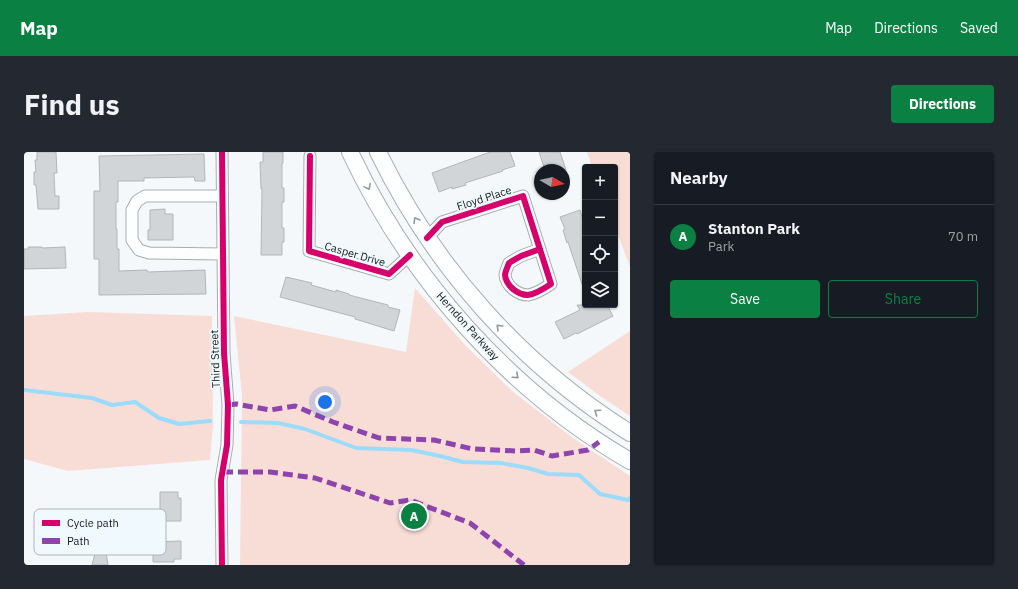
<!DOCTYPE html>
<meta charset="utf-8">
<style>
:root{--surface:#171b24;--page:#242831;--text:#f1f3f6;--muted:#9ea1a6;--line:#363941;--accent:#0b8043}
body{margin:0;font-family:"IBM Plex Sans",sans-serif;background:var(--page);color:var(--text)}
.controls{position:absolute;right:12px;top:12px;display:grid;overflow:hidden;border-radius:4px;box-shadow:0 1px 3px #0004}
.controls button{width:36px;height:36px;display:grid;place-items:center;padding:0;border:0;border-bottom:1px solid var(--line);background:var(--surface);color:var(--text);font:20px sans-serif}
.compass{position:absolute;left:510px;top:12px;width:36px;height:36px;border-radius:50%;background:var(--surface);box-shadow:0 1px 3px #0004;rotate:99deg}
.you{position:absolute;left:301px;top:250px;width:14px;height:14px;margin:-10px;border:3px solid #fff;border-radius:50%;background:#1a73e8;box-shadow:0 0 0 6px #1a73e833}
.badge{display:grid;place-items:center;width:26px;height:26px;border-radius:50%;background:var(--accent);color:#fff;font-size:13px;font-weight:700}
.pin{position:absolute;translate:-50% -50%;border:2px solid #fff;box-shadow:0 1px 4px #0006}
.list{margin:0;padding:0;list-style:none}
h2{display:flex;justify-content:space-between;align-items:center;height:52px;margin:0;padding:0 16px;font-size:17px}
h2 small{font-size:13px;font-weight:400;color:var(--muted)}
.list li{display:grid;grid-template-columns:26px 1fr auto;gap:12px;align-items:center;box-sizing:border-box;height:64px;padding:0 16px;border-top:1px solid var(--line)}
.list b{display:block;font-size:15px;white-space:nowrap}
.list p{margin:0;font-size:13px;white-space:nowrap;color:var(--muted)}
.list em{font-size:13px;font-style:normal;color:var(--muted)}
.actions{display:flex;gap:8px;padding:12px 16px}
.actions a{flex:1;padding:9px 0;border:1px solid var(--accent);border-radius:4px;text-align:center;font-size:14px;color:var(--accent)}
.actions .main{background:var(--accent);color:#fff}
.icon{flex:none;width:22px;height:22px;fill:none;stroke:currentColor;stroke-width:2;stroke-linecap:round;stroke-linejoin:round}
.map{position:relative;flex:none;width:606px;height:413px;overflow:hidden;border-radius:4px}
header{display:flex;align-items:center;gap:24px;box-sizing:border-box;height:56px;padding:0 20px;background:var(--accent);color:#fff}
header strong{font-size:19px}
nav{display:flex;gap:22px;margin-inline-start:auto;font-size:14px}
.intro{display:flex;align-items:center;justify-content:space-between;box-sizing:border-box;height:96px;padding:0 24px}
h1{margin:0;font-size:28px}
.button{padding:10px 18px;border-radius:4px;background:var(--accent);color:#fff;font-size:14px;font-weight:700}
main{display:flex;gap:24px;padding:0 24px}
aside{flex:1;background:var(--surface);border-radius:4px;box-shadow:0 1px 3px #0004}
.map>svg:first-child{display:block}
.green{fill:#f8ddd7}
.lines{fill:none;stroke-linecap:round;stroke-linejoin:round}
.stream{stroke:#9bdbfb;stroke-width:4}
.building{fill:#d1d5d8;stroke:#b2b6b9}
.minor-casing{stroke:#a9adaf;stroke-width:13}
.secondary-casing{stroke:#a9adaf;stroke-width:18}
.minor{stroke:#fdfefe;stroke-width:11}
.secondary{stroke:#fdfefe;stroke-width:16}
.quiet{stroke:#8e44ad;stroke-width:5;stroke-dasharray:10 5;stroke-linecap:butt}
.cycleway-casing{stroke:#f0f9fe;stroke-width:8}
.cycleway{stroke:#d6006c;stroke-width:6}
.oneway{stroke:#949798}
.labels{text-anchor:middle;stroke-width:3.5;stroke-linejoin:round;paint-order:stroke}
.street-label{font-size:11px;fill:#14191c;stroke:#f0f9fe}
.key{fill:#f0f9fe;stroke:#aeb6ba;stroke-width:1}
.key-label{font-size:11px;fill:#14191c}
</style>
<header>
<strong>Map</strong>
<nav><a>Map</a><a>Directions</a><a>Saved</a></nav>
</header>
<div class="intro"><h1>Find us</h1><a class="button">Directions</a></div>
<main>
<div class="map">
<svg width="606" height="413" viewBox="0 0 606 413">
<rect width="100%" height="100%" fill="#f4f8fa"/>
<path class="green" d="M563,0H606V115L591,75V15H568Z
M391,136L441,193L488,239L549,286L606,324V413H216L218,244L210,164L382,200Z
M64,160L188,164L189,273L186,308L44,319L0,307V164Z
M606,179V264L576,244L544,220Z"/>
<g class="lines">
<path class="stream" d="M0,238L68,246L88,253L111,250L135,266L155,272L186,269
M217,270L254,271L281,277L332,296L387,298L416,304L439,310L477,311L504,316L524,322L555,323L576,342L604,348L606,346"/>
</g>
<path class="building" d="M13,0H32L33,21H30L31,44H35V57H14L12,33H10V20H12L11,8H13Z
M239,0H259V11H258V36H260V50H258V76H260V90H258V103H237L238,37H237L236,10H239Z
M466,0H486L491,14L478,18L479,19L441,31L442,33L428,37V35L415,40L408,21Z
M515,0H536L542,18H521Z
M180,2L181,29H171L170,25L120,26V29H94V50H92V77H93V97H95V119L123,118L124,120L181,118L182,142L75,143V107H70V39H76L75,4Z
M141,57V62H149V88H124V78H126V58Z
M556,58L560,71L558,72L561,81V135H559L544,90L543,91L539,78L541,77L536,65Z
M4,95H18V96L41,95L42,116L0,117V97H5Z
M262,125L288,131L287,133L312,140V138L325,142V143L364,153V155L376,158L370,179L331,167V165L256,145Z
M553,153H583L589,164L553,182L552,181L540,187L531,170L556,158Z
M136,340H154V346H157V369H136Z
M157,389V407H150V410H129V390Z
M78,397L82,400L84,413H68L72,398Z"/>
<g class="lines">
<defs>
<path id="minor" d="M286,4L285,99L365,122L386,103
M198,44H121L113,49L108,58V88L115,98L125,101L199,102
M403,86L418,70L499,44L527,132C521,136 512,142 504,143C494,143 482,134 481,123C481,120 484,114 485,111L497,104L516,97
M198,413L197,328L203,293L204,253L200,201L198,0"/>
<path id="secondary" d="M326,0C385,126 485,239 606,309
M354,0C410,115 497,213 606,281"/>
</defs>
<use href="#minor" class="minor-casing"/>
<use href="#secondary" class="secondary-casing"/>
<use href="#minor" class="minor"/>
<use href="#secondary" class="secondary"/>
<path class="quiet" d="M204,253L212,252L246,258L271,254L309,270L355,286L410,288L449,297L493,299L510,298L528,304L564,298L575,290
M199,320H246L291,326L366,351L386,348L446,371L500,413"/>
<defs>
<path id="cycleway" d="M286,4L285,99L365,122L386,103
M403,86L418,70L499,44L527,132C521,136 512,142 504,143C494,143 482,134 481,123C481,120 484,114 485,111L497,104L516,97
M198,413L197,328L203,293L204,253L200,201L198,0"/>
</defs>
<use href="#cycleway" class="cycleway-casing"/>
<use href="#cycleway" class="cycleway"/>
</g>
<defs><path id="oneway-chevron" d="M-2-3.5L2.5 0L-2 3.5" fill="none" stroke-width="1.6" stroke-linecap="round" stroke-linejoin="round"/></defs>
<g class="oneway">
<use href="#oneway-chevron" transform="translate(344 35) rotate(62)"/>
<use href="#oneway-chevron" transform="translate(392 68) rotate(-121)"/>
<use href="#oneway-chevron" transform="translate(475 175) rotate(-134)"/>
<use href="#oneway-chevron" transform="translate(492 224) rotate(42)"/>
<use href="#oneway-chevron" transform="translate(573 260) rotate(-145)"/>
</g>
<g class="labels">
<g class="street-label">
<text transform="translate(460 46) rotate(-18)" y="4">Floyd Place</text>
<text transform="translate(331 102) rotate(16)" y="4">Casper Drive</text>
<text transform="translate(444 174) rotate(48)" y="4">Herndon Parkway</text>
<text transform="translate(191 207) rotate(-92)" y="4">Third Street</text>
</g>
</g>
<rect x="10" y="357" width="132" height="46" rx="6" class="key"/>
<rect x="18" y="368" width="18" height="6" fill="#d6006c"/>
<rect x="18" y="386" width="18" height="6" fill="#8e44ad"/>
<g class="key-label">
<text x="43" y="375">Cycle path</text>
<text x="43" y="393">Path</text>
</g>
</svg>
<div class="controls">
<button>+</button>
<button>−</button>
<button><svg class="icon" aria-label="locate" viewBox="0 0 24 24"><circle cx="12" cy="12" r="6"/><path d="M12 2v4M12 18v4M2 12h4M18 12h4"/></svg></button>
<button><svg class="icon" aria-label="layers" viewBox="0 0 24 24"><path d="M12 4l9 5-9 5-9-5zM3 14l9 5 9-5"/></svg></button>
</div>
<svg class="compass" viewBox="-18 -18 36 36"><path d="M0-13l5 13h-10z" fill="#e53935"/><path d="M0 13l5-13h-10z" fill="#9ea1a6"/></svg>
<div class="you"></div>
<div class="pin badge" style="left:390px;top:364px">A</div>
</div>
<aside>
<h2>Nearby<small></small></h2>
<ul class="list">
<li><span class="badge">A</span><div><b>Stanton Park</b><p>Park</p></div><em>70 m</em></li>
</ul>
<div class="actions"><a class="main">Save</a><a>Share</a></div>
</aside>
</main>
